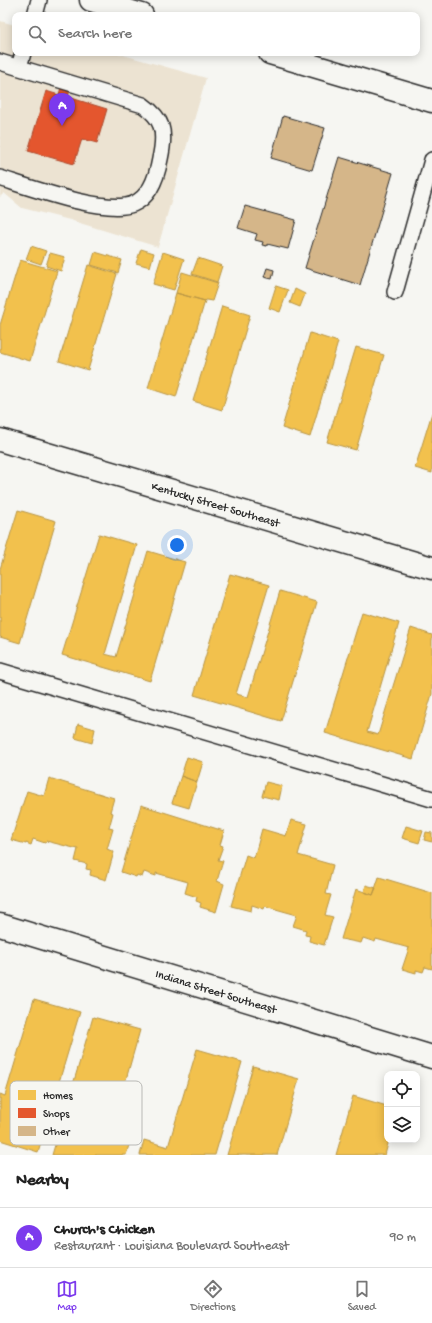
<!DOCTYPE html>
<meta charset="utf-8">
<style>
:root{--surface:#fff;--page:#f2f2f2;--text:#222;--muted:#767676;--line:#e0e0e0;--accent:#7c3aed}
body{margin:0;font-family:"Gochi Hand",sans-serif;background:var(--page);color:var(--text)}
.controls{position:absolute;right:12px;bottom:12px;display:grid;overflow:hidden;border-radius:8px;box-shadow:0 2px 10px #0003}
.controls button{width:36px;height:36px;display:grid;place-items:center;padding:0;border:0;border-bottom:1px solid var(--line);background:var(--surface);color:var(--text);font:20px sans-serif}
.you{position:absolute;left:177px;top:545px;width:14px;height:14px;margin:-10px;border:3px solid #fff;border-radius:50%;background:#1a73e8;box-shadow:0 0 0 6px #1a73e833}
.badge{display:grid;place-items:center;width:26px;height:26px;border-radius:50%;background:var(--accent);color:#fff;font-size:13px;font-weight:700}
.pin{position:absolute;translate:-50% -33px;filter:drop-shadow(0 1px 2px #0008)}
.pin::after{content:'';position:absolute;top:21px;width:14px;height:12px;background:inherit;clip-path:polygon(0 0,100% 0,50% 100%)}
.list{margin:0;padding:0;list-style:none}
h2{display:flex;justify-content:space-between;align-items:center;height:52px;margin:0;padding:0 16px;font-size:17px}
h2 small{font-size:13px;font-weight:400;color:var(--muted)}
.list li{display:grid;grid-template-columns:26px 1fr auto;gap:12px;align-items:center;box-sizing:border-box;height:60px;padding:0 16px;border-top:1px solid var(--line)}
.list b{display:block;font-size:15px;white-space:nowrap}
.list p{margin:0;font-size:13px;white-space:nowrap;color:var(--muted)}
.list em{font-size:13px;font-style:normal;color:var(--muted)}
.icon{flex:none;width:22px;height:22px;fill:none;stroke:currentColor;stroke-width:2;stroke-linecap:round;stroke-linejoin:round}
.map{position:relative;flex:none;width:432px;height:1155px;overflow:hidden}
.search{position:absolute;background:var(--surface);box-shadow:0 2px 10px #0003;left:12px;right:12px;top:12px;height:44px;display:flex;align-items:center;gap:10px;box-sizing:border-box;padding:0 14px;border-radius:8px;color:var(--muted);font-size:15px}
.sheet{height:112px;background:var(--surface)}
nav{display:flex;justify-content:space-around;align-items:center;box-sizing:border-box;height:56px;border-top:1px solid var(--line);background:var(--surface);font-size:11px;color:var(--muted)}
nav a{display:grid;justify-items:center;gap:2px}
nav .on{color:var(--accent)}
.map>svg:first-child{display:block}
.built{fill:#ece3d2}
.homes{fill:#f2c14e;stroke:#b69444}
.shops{fill:#e4572e;stroke:#ac4a2d}
.building{fill:#d5b689;stroke:#2b2b2b}
.lines{fill:none;stroke-linecap:round;stroke-linejoin:round}
.service-casing{stroke:#2b2b2b;stroke-width:18}
.minor-casing{stroke:#2b2b2b;stroke-width:25}
.secondary-casing{stroke:#2b2b2b;stroke-width:25}
.service{stroke:#f6f6f2;stroke-width:15}
.minor{stroke:#f6f6f2;stroke-width:22}
.secondary{stroke:#f6f6f2;stroke-width:22}
.labels{text-anchor:middle;stroke-width:4;stroke-linejoin:round;paint-order:stroke}
.street-label{font-size:12px;fill:#2b2b2b;stroke:#f6f6f2}
.key{fill:#f6f6f2;stroke:#b9b9b6;stroke-width:1}
.key-label{font-size:11px;fill:#2b2b2b}
</style>
<div class="map">
<svg width="432" height="1155" viewBox="0 0 432 1155">
<rect width="100%" height="100%" fill="#f6f6f2"/>
<filter id="ink" filterUnits="userSpaceOnUse"><feTurbulence type="fractalNoise" baseFrequency=".025" numOctaves="2"/><feDisplacementMap in="SourceGraphic" scale="8" xChannelSelector="R" yChannelSelector="G"/><feConvolveMatrix kernelMatrix="1 2 1 2 8 2 1 2 1" color-interpolation-filters="sRGB"/></filter>
<g filter="url(#ink)">
<path class="built" d="M0,21L15,25V53H116L206,78L158,247L70,220L22,208L4,193L0,197Z"/>
<path class="homes" d="M31,246L46,251L41,264L26,259Z
M141,249L154,253L150,267L136,263Z
M95,252L122,260L118,273L91,265Z
M163,252L184,259L174,290L153,284Z
M50,253L65,257L61,271L46,266Z
M198,258L222,266L217,282L192,274Z
M20,260L57,271L30,361L0,352V325Z
M88,265L117,274L88,370L59,361Z
M182,272L218,283L212,301L206,300L205,301L176,293Z
M276,286L288,290L280,312L269,308Z
M295,289L305,294L300,307L290,303Z
M176,293L205,301L176,397L148,388Z
M222,306L250,315L222,410L193,401Z
M310,333L338,342L310,437L282,428Z
M356,347L384,355L356,450L327,442Z
M432,413V473L415,468Z
M18,510L56,521L20,643L0,637V569Z
M99,534L137,545L105,654L116,657L148,551L185,562L150,681L62,655Z
M230,574L269,585L236,694L248,697L280,591L317,602L281,721L194,695Z
M362,612L399,623L367,732L378,735L411,628L432,635V694L413,759L325,733Z
M78,724L95,729L92,743L75,738Z
M187,757L203,762L197,782L181,776Z
M181,776L197,782L189,808L172,803Z
M49,778L114,798L110,812L113,813L109,828L113,829L107,849L114,852L106,880L90,875L91,870L86,869L87,864L75,861L78,849L46,841L45,843L33,839L31,845L26,843V844L11,840L27,791L44,796Z
M266,782L282,786L279,800L262,796Z
M141,805L224,831L220,845L223,846L218,860L223,861L217,881L224,884L216,912L200,907L201,903L196,901L197,897L185,893L188,882L156,873V876L144,872L142,877L137,875L136,877L121,872Z
M291,820L307,824L298,855L333,865L326,894L331,895L325,915L333,917L324,945L309,941L310,936L305,935L306,930L293,926L297,915L265,906L264,909L252,905L251,911L231,906L246,855L254,858L262,829L286,836Z
M406,826L423,831L419,843L402,838Z
M426,832L432,833V842L424,840Z
M379,877L432,893V969L425,967L423,972L416,970V973L402,969L409,948L376,939L375,942L363,938L361,943L341,939L356,889L373,895Z
M366,885L376,888L373,895L364,892Z
M34,999L80,1012L38,1152L0,1140V1094L5,1096Z
M93,1017L140,1030L112,1129L132,1135L126,1155H52Z
M197,1049L242,1062L215,1155H140L144,1140L168,1147Z
M253,1066L299,1079L277,1155H227Z
M353,1096L387,1106V1140H389L385,1155H336Z"/>
<path class="shops" d="M61,87L70,90L68,97L107,109L97,143L82,139L74,164L28,151L46,91L59,95Z"/>
<path class="building" d="M283,116L325,128L312,170L271,158Z
M339,157L393,173L360,285L305,268Z
M245,206L296,220L288,249L267,244V246L262,245L263,242L255,240L257,234L238,228Z
M267,268L274,270L272,279L264,277Z"/>
<g class="lines">
<defs>
<path id="service" d="M35,15L39,0
M0,62L143,105C150,110 158,117 161,126C164,135 162,150 160,159C157,176 150,197 133,204C106,215 29,187 0,178
M19,67L23,53
M395,292L432,160
M0,671L432,799"/>
<g id="minor">
<path id="s1" d="M0,440L432,568"/>
<path id="s2" d="M0,925L432,1057"/>
</g>
<path id="secondary" d="M91,0L142,15
M270,53L432,101"/>
</defs>
<use href="#service" class="service-casing"/>
<use href="#minor" class="minor-casing"/>
<use href="#secondary" class="secondary-casing"/>
<use href="#service" class="service"/>
<use href="#minor" class="minor"/>
<use href="#secondary" class="secondary"/>
</g>
</g>
<g class="labels">
<g class="street-label">
<text dy="4" stroke="none"><textPath href="#s1" startOffset="225">Kentucky Street Southeast</textPath></text>
<text dy="4" stroke="none"><textPath href="#s2" startOffset="226">Indiana Street Southeast</textPath></text>
</g>
</g>
<rect x="10" y="1081" width="132" height="64" rx="6" class="key"/>
<rect x="18" y="1090" width="18" height="10" fill="#f2c14e"/>
<rect x="18" y="1108" width="18" height="10" fill="#e4572e"/>
<rect x="18" y="1126" width="18" height="10" fill="#d5b689"/>
<g class="key-label">
<text x="43" y="1099">Homes</text>
<text x="43" y="1117">Shops</text>
<text x="43" y="1135">Other</text>
</g>
</svg>
<div class="controls">
<button><svg class="icon" aria-label="locate" viewBox="0 0 24 24"><circle cx="12" cy="12" r="6"/><path d="M12 2v4M12 18v4M2 12h4M18 12h4"/></svg></button>
<button><svg class="icon" aria-label="layers" viewBox="0 0 24 24"><path d="M12 4l9 5-9 5-9-5zM3 14l9 5 9-5"/></svg></button>
</div>
<div class="you"></div>
<div class="pin badge" style="left:62px;top:126px">A</div>
<div class="search"><svg class="icon" aria-label="search" viewBox="0 0 24 24"><circle cx="10" cy="10" r="6"/><path d="M15 15l6 6"/></svg>Search here</div>
</div>
<section class="sheet">
<h2>Nearby<small></small></h2>
<ul class="list">
<li><span class="badge">A</span><div><b>Church's Chicken</b><p>Restaurant · Louisiana Boulevard Southeast</p></div><em>90 m</em></li>
</ul>
</section>
<nav>
<a class="on"><svg class="icon" aria-label="map" viewBox="0 0 24 24"><path d="M3 6l6-2 6 2 6-2v14l-6 2-6-2-6 2zM9 4v14M15 6v14"/></svg>Map</a>
<a><svg class="icon" aria-label="directions" viewBox="0 0 24 24"><path d="M12 3l9 9-9 9-9-9zM9 14v-3h6M13 9l2 2-2 2"/></svg>Directions</a>
<a><svg class="icon" aria-label="saved" viewBox="0 0 24 24"><path d="M7 4h10v16l-5-4-5 4z"/></svg>Saved</a>
</nav>
